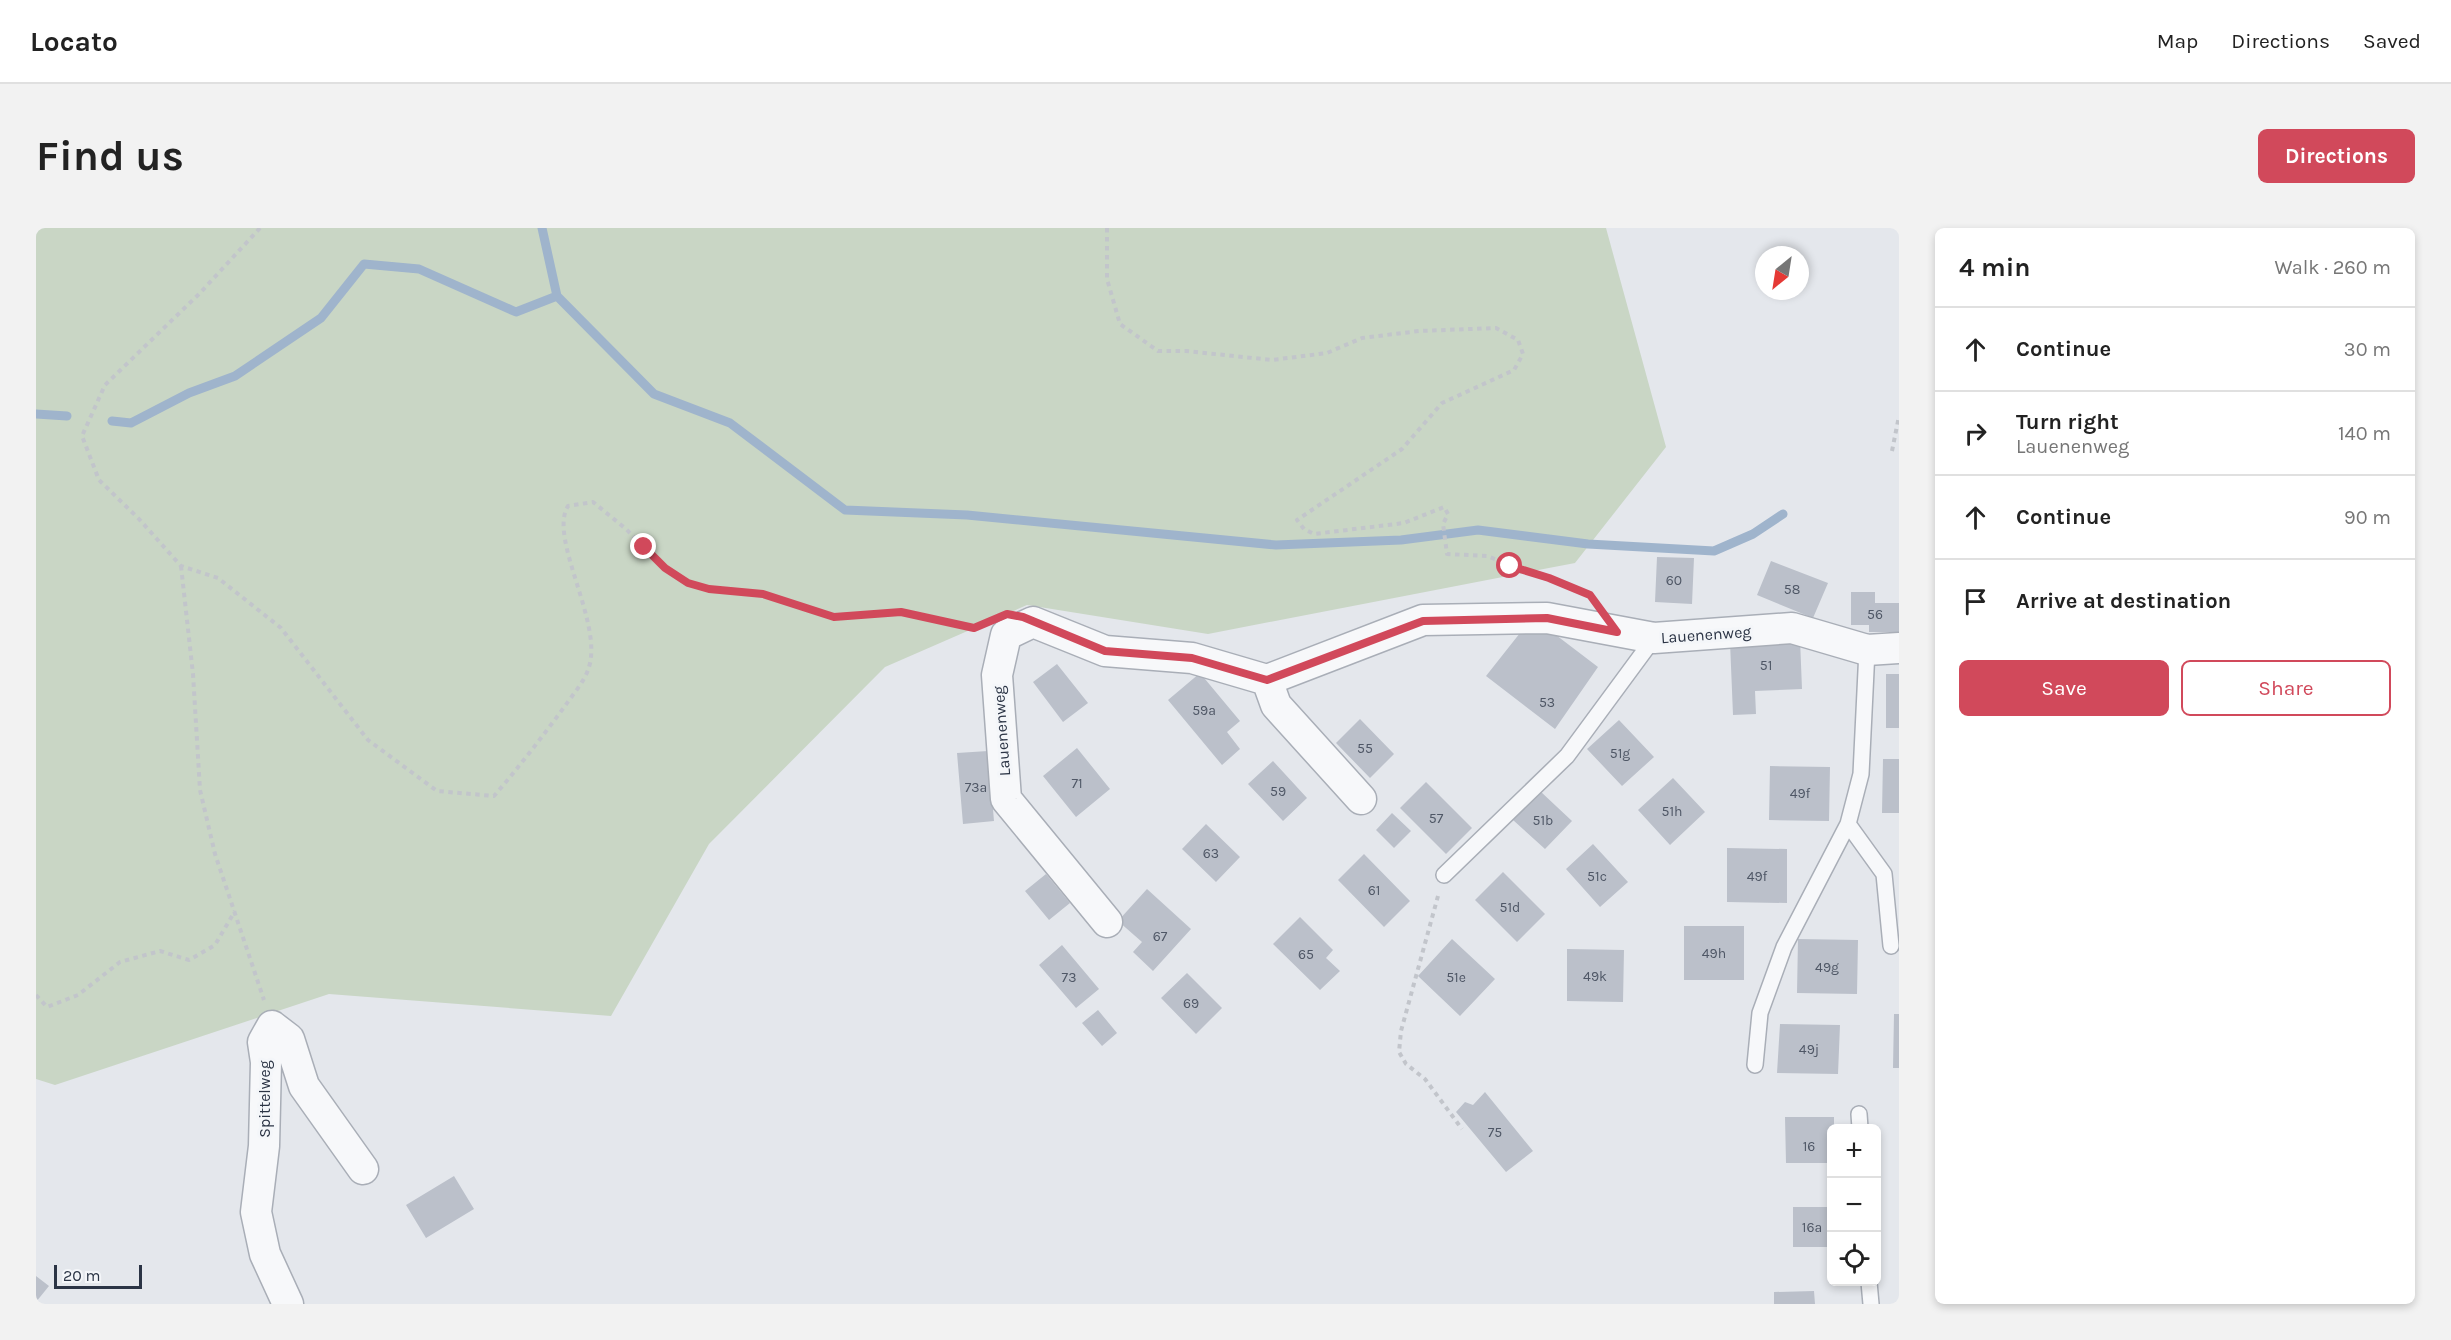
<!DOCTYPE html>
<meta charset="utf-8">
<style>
:root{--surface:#fff;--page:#f2f2f2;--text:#222;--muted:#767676;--line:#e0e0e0;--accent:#d1495b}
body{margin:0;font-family:Karla,sans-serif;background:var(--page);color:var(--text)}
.controls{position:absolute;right:18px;bottom:18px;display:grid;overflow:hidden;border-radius:9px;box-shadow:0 3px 9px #0003}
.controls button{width:54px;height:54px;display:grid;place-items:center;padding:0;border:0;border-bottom:2px solid var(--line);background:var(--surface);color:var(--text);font:30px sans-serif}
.compass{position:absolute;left:1719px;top:18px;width:54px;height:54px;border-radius:50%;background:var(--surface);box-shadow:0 3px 9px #0003;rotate:210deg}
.scale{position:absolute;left:18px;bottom:15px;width:88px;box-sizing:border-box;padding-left:6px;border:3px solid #2b3445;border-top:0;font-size:16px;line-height:21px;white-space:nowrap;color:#2b3445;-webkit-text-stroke:4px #f4f6f9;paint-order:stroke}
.stop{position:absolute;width:18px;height:18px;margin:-14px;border:4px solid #d1495b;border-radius:50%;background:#fff}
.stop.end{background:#d1495b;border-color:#fff;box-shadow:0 2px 6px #0008}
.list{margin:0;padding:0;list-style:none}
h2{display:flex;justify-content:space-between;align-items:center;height:78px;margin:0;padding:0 24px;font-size:26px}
h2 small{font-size:20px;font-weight:400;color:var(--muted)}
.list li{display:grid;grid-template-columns:39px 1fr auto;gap:18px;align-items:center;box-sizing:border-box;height:84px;padding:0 24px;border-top:2px solid var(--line)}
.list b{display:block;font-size:22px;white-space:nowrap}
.list p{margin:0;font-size:20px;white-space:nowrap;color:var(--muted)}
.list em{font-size:20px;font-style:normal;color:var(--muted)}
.actions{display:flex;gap:12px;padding:18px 24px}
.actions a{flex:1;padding:14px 0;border:2px solid var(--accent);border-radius:9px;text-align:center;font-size:21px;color:var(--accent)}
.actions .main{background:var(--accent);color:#fff}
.icon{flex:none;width:33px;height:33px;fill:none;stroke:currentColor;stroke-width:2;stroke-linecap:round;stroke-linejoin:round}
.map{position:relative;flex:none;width:1863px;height:1076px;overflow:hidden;border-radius:9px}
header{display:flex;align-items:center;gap:36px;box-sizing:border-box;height:84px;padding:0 30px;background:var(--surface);border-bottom:2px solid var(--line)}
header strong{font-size:28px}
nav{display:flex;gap:33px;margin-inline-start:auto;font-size:21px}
.intro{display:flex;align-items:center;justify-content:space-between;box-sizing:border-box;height:144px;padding:0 36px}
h1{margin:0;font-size:42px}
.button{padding:15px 27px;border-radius:9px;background:var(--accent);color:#fff;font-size:21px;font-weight:700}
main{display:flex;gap:36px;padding:0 36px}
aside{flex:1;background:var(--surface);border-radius:9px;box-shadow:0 3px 9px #0003}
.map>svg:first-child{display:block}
.green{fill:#c9d6c5}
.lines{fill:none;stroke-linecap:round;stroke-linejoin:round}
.stream{stroke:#9fb4cc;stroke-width:9}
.building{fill:#bbc0ca}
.service-casing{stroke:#a9aeb7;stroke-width:18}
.minor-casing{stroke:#a9aeb7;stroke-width:33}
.path{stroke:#c2c5cb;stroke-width:4;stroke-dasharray:4.5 4.5;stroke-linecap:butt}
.service{stroke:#f7f8fa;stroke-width:15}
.minor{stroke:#f7f8fa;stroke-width:30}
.route{stroke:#d1495b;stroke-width:8}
.labels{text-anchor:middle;stroke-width:6;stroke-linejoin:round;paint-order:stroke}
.number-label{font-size:14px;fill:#4f5766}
.street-label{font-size:16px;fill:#2b3445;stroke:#f4f6f9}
</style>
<header>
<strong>Locato</strong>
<nav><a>Map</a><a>Directions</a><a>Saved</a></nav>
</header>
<div class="intro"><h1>Find us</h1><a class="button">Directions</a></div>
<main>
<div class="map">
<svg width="1863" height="1076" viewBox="0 0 1863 1076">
<rect width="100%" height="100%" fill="#e4e7ec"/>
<path class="green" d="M0,0H1570L1630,219L1539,335L1172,406L991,377L849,439L673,616L575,788L293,766L19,857L0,851Z"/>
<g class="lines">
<path class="stream" d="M506,0L521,68L618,166L694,195L809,282L931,287L1240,317L1365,312L1442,302L1552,316L1678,323L1717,306L1747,286
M0,186L31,188
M76,193L95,195L153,165L199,148L285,90L328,36L383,41L480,84L521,68"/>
</g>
<path class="building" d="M1621,329L1658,330L1656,376L1619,374Z
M1735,333L1792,355L1777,390L1721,367Z
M1815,364H1839V375H1863V404H1833V397H1815Z
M1516,404L1562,439L1519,501L1450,448L1484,405Z
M1764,411L1766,461L1719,463L1720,486L1697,487L1694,414Z
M1021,436L1052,475L1027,494L997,454Z
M1164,445L1204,493L1191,504L1204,521L1186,537L1132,472Z
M1850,446H1863V500H1850Z
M1324,491L1358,526L1334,550L1300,515Z
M1583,492L1618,529L1586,558L1551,521Z
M1041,520L1074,561L1040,589L1007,548Z
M952,523L958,593L927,596L921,525Z
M1847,531H1863V585H1846Z
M1237,533L1271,570L1247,593L1212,556Z
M1734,538L1794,539L1793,593L1733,592Z
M1637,550L1669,584L1634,617L1602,582Z
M1390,554L1436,600L1410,626L1364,580Z
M1504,563L1536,593L1509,621L1477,592Z
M1356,585L1375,603L1358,620L1340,602Z
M1170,596L1204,629L1180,654L1146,621Z
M1557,616L1592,654L1564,679L1530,641Z
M1691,620L1751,621V675L1691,674Z
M1328,626L1374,673L1348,699L1302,652Z
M1467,644L1509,686L1481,714L1439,672Z
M1010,646L1034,675L1013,692L989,663Z
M1111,661L1155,701L1117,743L1097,724L1106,714L1082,693Z
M1264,689L1297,722L1290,730L1304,743L1284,762L1237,716Z
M1648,698H1708V752H1648Z
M1416,711L1459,751L1424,788L1382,748Z
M1762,711L1822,712L1821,766L1761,765Z
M1026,717L1063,761L1040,780L1003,737Z
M1531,721L1588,722L1587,774L1531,773Z
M1151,745L1186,780L1160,806L1125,770Z
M1062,782L1081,805L1066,818L1046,795Z
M1858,786H1863V840H1857Z
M1744,796L1804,797L1802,846L1741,845Z
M1449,864L1497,923L1470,944L1420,884L1429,874L1437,877Z
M1749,889H1798V900H1796V935H1750Z
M418,948L438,981L390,1010L370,977Z
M1757,979H1796V1019H1757Z
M0,1048L13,1058L0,1074Z
M1778,1063L1779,1076H1738V1064Z"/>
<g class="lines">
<defs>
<path id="service" d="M1812,596L1848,646L1855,718
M1408,647L1531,528L1618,410
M1719,837L1724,785L1748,719L1812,596L1825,546L1831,422
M1823,886L1824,900
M1833,1054L1835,1076"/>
<path id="minor" d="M1231,452L1240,477L1325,571
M1071,694L970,571L961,447L970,407L997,394L1069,423L1156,430L1231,452L1387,392L1511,390L1618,410L1756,400L1831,422L1863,420
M252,1076L229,1026L220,984L228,918L230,834L227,814L236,798L253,811L268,858L327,941"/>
</defs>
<use href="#service" class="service-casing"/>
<use href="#minor" class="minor-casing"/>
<path class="path" d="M224,0L164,65L69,157L46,208L63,252L103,291L145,338L182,350L245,400L332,512L401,563L458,568C483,539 506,509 529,478C537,466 549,453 553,439C567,394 512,310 532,278L557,274L590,301L629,340L652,355L673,361L727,366L798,389L865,384L941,399
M1071,0V51L1084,96L1122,123H1150L1236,132L1291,125L1326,110L1383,103L1460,100L1482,112L1487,126L1478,142L1406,175L1366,221L1261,292L1268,301L1278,306L1368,295L1408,279L1412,286L1407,296L1411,326L1451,328L1548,365
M1856,223L1863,188
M145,338L157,446L164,562L179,626L228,772
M1402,668L1365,803L1363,824L1370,836L1389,851L1426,901
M0,767L11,779L42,767L84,734L124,723L153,732L179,717L199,683"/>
<use href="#service" class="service"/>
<use href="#minor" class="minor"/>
</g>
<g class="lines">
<path class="route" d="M608,319L629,340L652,355L673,361L727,366L798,389L865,384L938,400L971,386L987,389L1069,423L1156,430L1231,452L1387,393L1511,390L1581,404L1554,367L1513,350L1474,338"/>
</g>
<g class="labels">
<g class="number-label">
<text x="1638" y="357">60</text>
<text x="1756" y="366">58</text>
<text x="1839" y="391">56</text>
<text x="1730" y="442">51</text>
<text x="1511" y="479">53</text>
<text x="1168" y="487">59a</text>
<text x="1329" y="525">55</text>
<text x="1584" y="530">51g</text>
<text x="1041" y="560">71</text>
<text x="940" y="564">73a</text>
<text x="1242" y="568">59</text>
<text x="1764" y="570">49f</text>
<text x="1636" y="588">51h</text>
<text x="1400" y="595">57</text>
<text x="1507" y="597">51b</text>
<text x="1175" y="630">63</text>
<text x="1561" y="653">51c</text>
<text x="1721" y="653">49f</text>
<text x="1338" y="667">61</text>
<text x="1474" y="684">51d</text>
<text x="1124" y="713">67</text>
<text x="1678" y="730">49h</text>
<text x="1270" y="731">65</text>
<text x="1791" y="744">49g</text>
<text x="1559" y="753">49k</text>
<text x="1033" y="754">73</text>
<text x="1420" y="754">51e</text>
<text x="1155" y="780">69</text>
<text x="1773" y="826">49j</text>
<text x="1459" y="909">75</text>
<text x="1773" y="923">16</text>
<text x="1776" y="1004">16a</text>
</g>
<g class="street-label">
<text transform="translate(1670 406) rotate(-4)" y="6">Lauenenweg</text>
<text transform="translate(965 503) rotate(-94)" y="6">Lauenenweg</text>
<text transform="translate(228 871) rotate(-90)" y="6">Spittelweg</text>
</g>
</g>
</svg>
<div class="controls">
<button>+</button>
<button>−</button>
<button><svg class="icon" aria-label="locate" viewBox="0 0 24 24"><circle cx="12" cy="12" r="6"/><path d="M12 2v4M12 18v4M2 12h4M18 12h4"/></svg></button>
</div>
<svg class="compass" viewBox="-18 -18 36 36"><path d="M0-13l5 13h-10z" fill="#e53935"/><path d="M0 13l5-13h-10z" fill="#767676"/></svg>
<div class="scale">20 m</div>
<div class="stop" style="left:1474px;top:338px"></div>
<div class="stop end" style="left:608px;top:319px"></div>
</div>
<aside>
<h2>4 min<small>Walk · 260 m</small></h2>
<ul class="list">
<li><svg class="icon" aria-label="ahead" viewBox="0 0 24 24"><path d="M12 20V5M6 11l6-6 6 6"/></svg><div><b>Continue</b></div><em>30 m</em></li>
<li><svg class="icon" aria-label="right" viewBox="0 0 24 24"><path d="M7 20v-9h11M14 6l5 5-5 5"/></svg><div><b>Turn right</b><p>Lauenenweg</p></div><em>140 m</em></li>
<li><svg class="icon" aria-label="ahead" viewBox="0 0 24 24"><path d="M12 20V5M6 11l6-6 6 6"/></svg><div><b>Continue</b></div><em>90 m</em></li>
<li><svg class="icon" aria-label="arrive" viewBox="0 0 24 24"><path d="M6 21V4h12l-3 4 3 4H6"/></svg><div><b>Arrive at destination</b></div></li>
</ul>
<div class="actions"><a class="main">Save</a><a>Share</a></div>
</aside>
</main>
